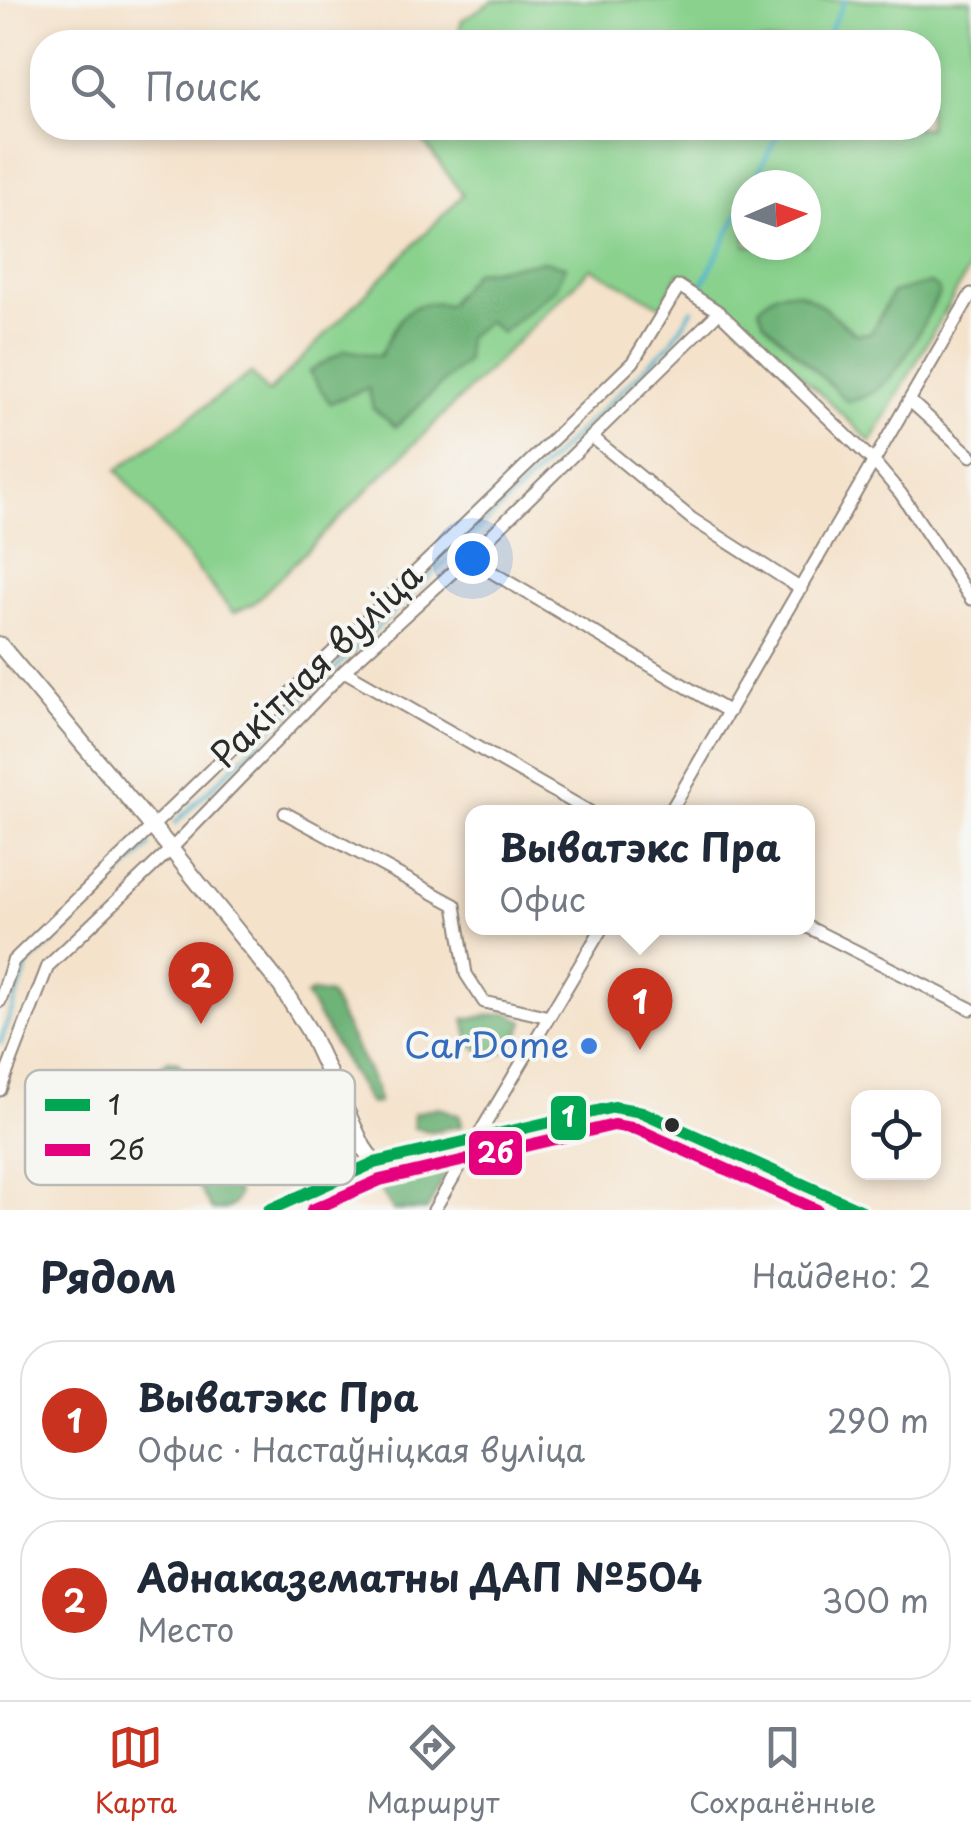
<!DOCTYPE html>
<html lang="ru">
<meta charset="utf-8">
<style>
:root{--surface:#fff;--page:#f2f2f3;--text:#1f2937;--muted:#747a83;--line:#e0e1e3;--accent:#c8321e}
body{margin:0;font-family:"Playpen Sans",sans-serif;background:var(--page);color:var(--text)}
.controls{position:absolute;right:30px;bottom:30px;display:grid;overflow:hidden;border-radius:20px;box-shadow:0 5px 15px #0003}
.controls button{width:90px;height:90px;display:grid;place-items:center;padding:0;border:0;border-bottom:2px solid var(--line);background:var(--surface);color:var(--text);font:50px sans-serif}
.compass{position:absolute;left:731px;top:170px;width:90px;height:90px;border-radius:50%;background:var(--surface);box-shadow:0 5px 15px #0003;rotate:88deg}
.you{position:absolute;left:472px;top:558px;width:35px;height:35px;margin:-25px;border:8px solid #fff;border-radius:50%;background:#1a73e8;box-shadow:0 0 0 15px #1a73e833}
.badge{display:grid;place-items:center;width:65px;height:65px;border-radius:50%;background:var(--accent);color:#fff;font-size:32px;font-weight:700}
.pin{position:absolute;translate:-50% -82px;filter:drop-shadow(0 2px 5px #0008)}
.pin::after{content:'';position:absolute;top:52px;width:35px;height:30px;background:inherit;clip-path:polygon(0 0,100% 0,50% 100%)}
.popup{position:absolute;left:465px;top:805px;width:350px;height:130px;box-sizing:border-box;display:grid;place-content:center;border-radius:20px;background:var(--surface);filter:drop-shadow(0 2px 8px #0005);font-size:32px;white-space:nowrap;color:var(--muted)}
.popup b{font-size:38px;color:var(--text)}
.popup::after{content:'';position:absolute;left:50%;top:100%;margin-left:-20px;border:20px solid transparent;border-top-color:var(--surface)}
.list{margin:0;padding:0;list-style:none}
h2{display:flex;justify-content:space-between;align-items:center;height:130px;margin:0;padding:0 40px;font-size:42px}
h2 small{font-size:32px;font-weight:400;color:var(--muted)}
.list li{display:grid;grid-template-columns:65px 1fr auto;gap:30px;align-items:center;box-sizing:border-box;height:160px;margin:0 20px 20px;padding:0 20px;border:2px solid var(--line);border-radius:40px}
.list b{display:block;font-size:38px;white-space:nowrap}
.list p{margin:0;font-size:32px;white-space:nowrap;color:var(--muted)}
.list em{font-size:32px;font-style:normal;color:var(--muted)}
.icon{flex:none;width:55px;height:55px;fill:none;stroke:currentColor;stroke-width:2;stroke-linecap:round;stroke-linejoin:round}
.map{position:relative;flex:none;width:971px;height:1210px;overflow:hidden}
.search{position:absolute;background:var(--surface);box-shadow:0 5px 15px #0003;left:30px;right:30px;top:30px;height:110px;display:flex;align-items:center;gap:25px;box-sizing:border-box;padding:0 35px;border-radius:40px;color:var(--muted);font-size:38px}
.sheet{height:490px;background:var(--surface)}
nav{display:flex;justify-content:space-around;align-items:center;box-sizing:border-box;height:140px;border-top:2px solid var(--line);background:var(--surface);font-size:28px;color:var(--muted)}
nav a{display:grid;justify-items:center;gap:5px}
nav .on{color:var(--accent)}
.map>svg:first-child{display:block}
.green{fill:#89d18d;stroke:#5a7e5c;stroke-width:2.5;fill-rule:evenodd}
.forest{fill:#6eb378;stroke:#4c6f52;stroke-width:2.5}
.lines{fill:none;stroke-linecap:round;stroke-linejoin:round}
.stream{stroke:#4db4cc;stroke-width:4}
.street-casing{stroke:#90867b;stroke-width:15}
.secondary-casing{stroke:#90867b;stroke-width:19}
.street{stroke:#fff;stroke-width:11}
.secondary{stroke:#fff;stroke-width:15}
.bus-1-casing{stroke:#f6f6f2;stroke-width:20}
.bus-2-casing{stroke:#f6f6f2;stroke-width:20}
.bus-1{stroke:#00a651;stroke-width:12}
.bus-2{stroke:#e5007d;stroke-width:12}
.shop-dot{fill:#3f7fe0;stroke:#f6f6f2;stroke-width:4}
.bus-dot{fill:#2b2b2b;stroke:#f6f6f2;stroke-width:4}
.labels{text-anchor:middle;stroke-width:8;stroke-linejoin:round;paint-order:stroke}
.street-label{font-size:35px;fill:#2b2b2b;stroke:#f6f6f2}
.shop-label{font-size:35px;fill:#366cbe;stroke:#f6f6f2;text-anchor:end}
.key{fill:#f6f6f2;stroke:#b9b9b6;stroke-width:2.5}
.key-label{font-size:28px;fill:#2b2b2b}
.line-badge{stroke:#f6f6f2;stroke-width:4}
.badge-label{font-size:28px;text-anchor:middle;font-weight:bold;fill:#fff}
</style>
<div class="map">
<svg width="971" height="1210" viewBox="0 0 971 1210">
<rect width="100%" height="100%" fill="#f6f6f2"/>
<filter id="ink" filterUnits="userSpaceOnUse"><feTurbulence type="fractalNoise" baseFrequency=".01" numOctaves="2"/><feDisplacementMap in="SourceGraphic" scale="20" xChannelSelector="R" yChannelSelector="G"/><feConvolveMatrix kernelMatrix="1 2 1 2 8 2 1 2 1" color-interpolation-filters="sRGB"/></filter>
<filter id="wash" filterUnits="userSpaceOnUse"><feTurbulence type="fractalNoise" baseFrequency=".0048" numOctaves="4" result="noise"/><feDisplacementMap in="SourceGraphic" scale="40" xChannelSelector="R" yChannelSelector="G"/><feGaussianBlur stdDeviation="2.25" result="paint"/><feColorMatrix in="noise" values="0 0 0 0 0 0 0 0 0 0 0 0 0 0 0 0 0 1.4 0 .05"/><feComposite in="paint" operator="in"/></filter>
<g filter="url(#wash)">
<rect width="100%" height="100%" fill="#f4e2cb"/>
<path class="green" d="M494,0H971V265L871,442L725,302L679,273L662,306L591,268L253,604L233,613L117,470L251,373L268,393L463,195L418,134L420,128H928V42H456L462,20ZM746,185H806V245H746Z"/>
<path class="forest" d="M543,261L566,266L556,288L501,333L488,321L467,337L466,361L396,427L373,408L368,388L330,403L309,372L345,350L380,356C398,322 403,297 448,305L474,272Z
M930,283L938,288L939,294C918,330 895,398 847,401L764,322L759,308C792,266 827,313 856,334L871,333L892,293Z
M312,992L330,995L376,1088L378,1103L370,1104L306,996Z
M508,1013L524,1021C520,1040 509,1050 492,1058L471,1044L464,1019Z
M169,1060L179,1063C189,1083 199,1102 205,1123C208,1134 205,1146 208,1156C214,1173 229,1179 238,1194C233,1209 227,1210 212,1210C200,1189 185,1167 181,1143C178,1127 189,1108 176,1095C169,1088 157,1086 149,1078Z
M438,1107L460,1116L462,1126L431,1131L414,1128L413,1114Z
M437,1158L448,1168L427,1210H393L376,1183Z"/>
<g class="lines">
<path class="stream" d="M824,42L845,0
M752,185L781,128
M703,283L746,198
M175,823L671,343L692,310
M0,1043L28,965L150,846"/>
</g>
</g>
<g filter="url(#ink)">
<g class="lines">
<defs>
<path id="street" d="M910,401L971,456
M592,437L692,519L801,589
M468,558L729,712
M344,671L590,812
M670,812L971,294
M285,813L455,905L466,974L484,1002L549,1017
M808,927L971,1009
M0,1001L13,961L633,362L679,286L719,312L875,463L901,494L971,599
M0,1090L48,966L171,849L344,671L468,558L719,312
M434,1210L602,928"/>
<path id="secondary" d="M0,645L171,849L281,986L309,1031L363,1147L374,1163
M269,1210L374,1163L614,1107L642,1112L860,1210"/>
</defs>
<use href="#street" class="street-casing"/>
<use href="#secondary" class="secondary-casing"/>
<use href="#street" class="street"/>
<use href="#secondary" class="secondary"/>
<defs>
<path id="bus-1" d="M269,1210L374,1163L614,1107L642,1112L860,1210"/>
<path id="bus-2" d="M312,1210L380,1180L614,1125L637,1129L817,1210"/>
</defs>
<use href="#bus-1" class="bus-1-casing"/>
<use href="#bus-2" class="bus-2-casing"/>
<use href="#bus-1" class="bus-1"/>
<use href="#bus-2" class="bus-2"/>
</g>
</g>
<circle class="shop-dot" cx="589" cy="1046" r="10"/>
<circle class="bus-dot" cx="672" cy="1125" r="9"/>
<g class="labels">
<g class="street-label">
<text transform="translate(317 666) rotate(-44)" y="12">Ракітная вуліца</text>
</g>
<g class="shop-label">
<text x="569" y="1058">CarDome</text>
</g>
</g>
<rect x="25" y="1070" width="330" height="115" rx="15" class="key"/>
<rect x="45" y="1099" width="45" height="12" fill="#00a651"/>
<rect x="45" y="1144" width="45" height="12" fill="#e5007d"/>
<g class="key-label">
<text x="108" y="1115">1</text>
<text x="108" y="1160">2б</text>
</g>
<g class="line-badge">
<rect x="549" y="1094" width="39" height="48" rx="10" fill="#00a651"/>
<rect x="467" y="1129" width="57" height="48" rx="10" fill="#e5007d"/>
</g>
<g class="badge-label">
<text x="568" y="1127">1</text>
<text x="495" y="1163">2б</text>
</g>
</svg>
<div class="controls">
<button><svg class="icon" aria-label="locate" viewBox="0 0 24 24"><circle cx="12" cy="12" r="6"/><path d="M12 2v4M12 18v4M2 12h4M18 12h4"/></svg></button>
</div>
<svg class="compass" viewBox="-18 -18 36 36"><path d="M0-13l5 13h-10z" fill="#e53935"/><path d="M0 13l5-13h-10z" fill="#747a83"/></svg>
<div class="you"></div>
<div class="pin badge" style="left:640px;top:1050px">1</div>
<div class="popup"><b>Выватэкс Пра</b>Офис</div>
<div class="pin badge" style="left:201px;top:1024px">2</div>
<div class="search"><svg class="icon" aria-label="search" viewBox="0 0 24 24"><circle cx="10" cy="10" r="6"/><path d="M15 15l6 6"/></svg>Поиск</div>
</div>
<section class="sheet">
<h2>Рядом<small>Найдено: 2</small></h2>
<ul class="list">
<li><span class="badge">1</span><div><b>Выватэкс Пра</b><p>Офис · Настаўніцкая вуліца</p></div><em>290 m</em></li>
<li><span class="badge">2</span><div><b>Аднаказематны ДАП №504</b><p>Место</p></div><em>300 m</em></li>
</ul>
</section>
<nav>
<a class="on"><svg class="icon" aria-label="map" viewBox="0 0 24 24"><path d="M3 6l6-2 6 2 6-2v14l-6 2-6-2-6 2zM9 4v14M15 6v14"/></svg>Карта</a>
<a><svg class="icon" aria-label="directions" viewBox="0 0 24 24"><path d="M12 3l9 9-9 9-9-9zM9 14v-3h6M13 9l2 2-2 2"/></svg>Маршрут</a>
<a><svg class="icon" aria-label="saved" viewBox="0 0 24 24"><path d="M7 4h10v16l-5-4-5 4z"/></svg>Сохранённые</a>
</nav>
